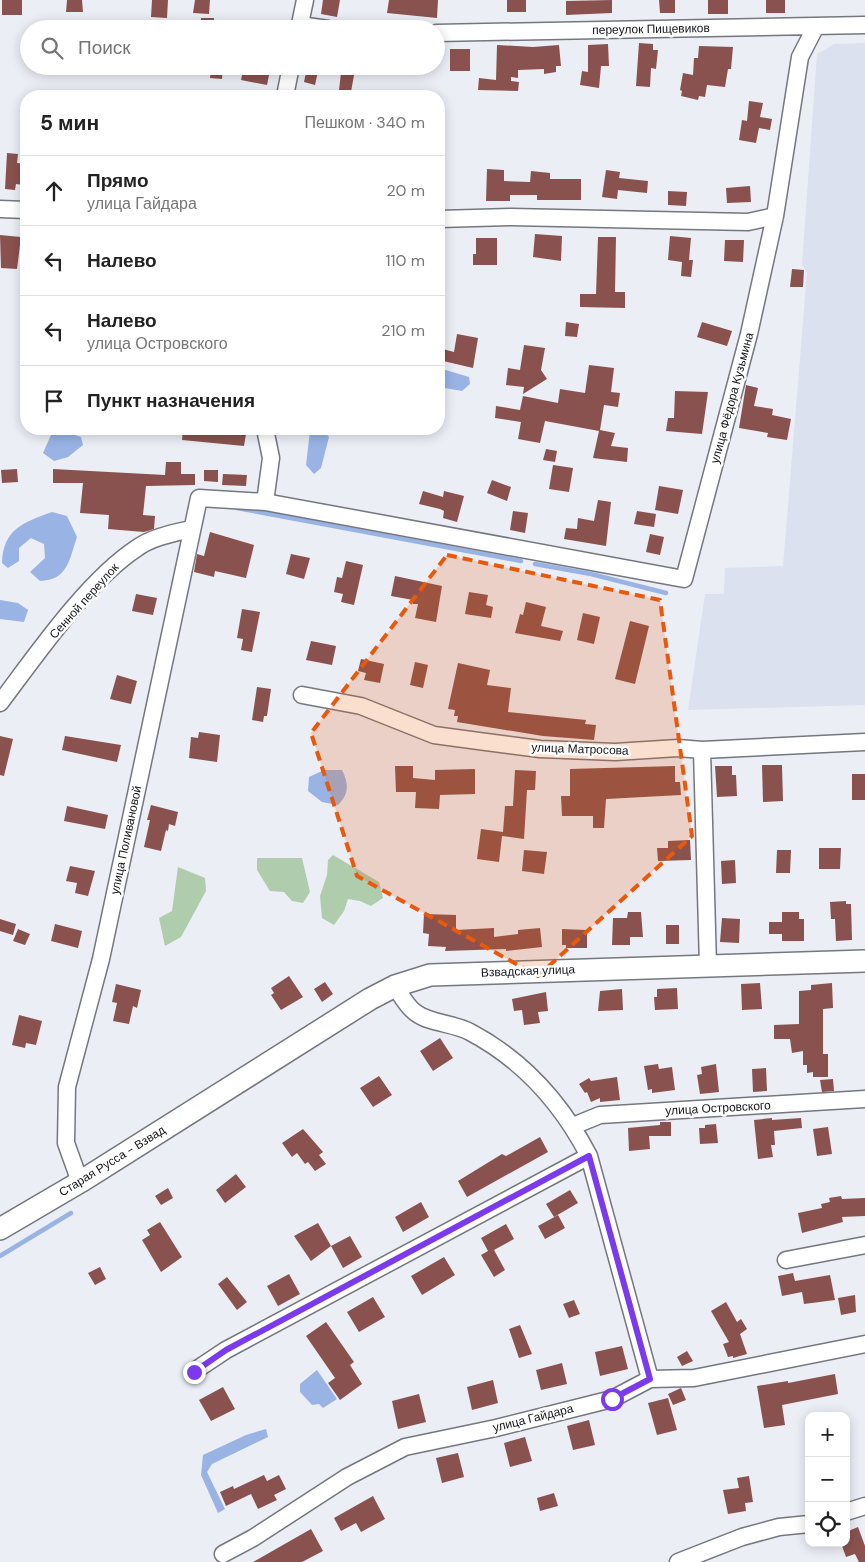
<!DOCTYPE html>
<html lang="ru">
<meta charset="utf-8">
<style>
:root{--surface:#fff;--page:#f6f6f6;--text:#222;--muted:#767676;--line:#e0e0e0}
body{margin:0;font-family:"DM Sans",sans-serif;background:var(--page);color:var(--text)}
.controls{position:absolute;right:15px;bottom:15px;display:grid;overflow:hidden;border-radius:10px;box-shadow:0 2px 12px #0003}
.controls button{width:45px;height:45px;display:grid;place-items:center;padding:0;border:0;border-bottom:1px solid var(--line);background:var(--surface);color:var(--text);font:25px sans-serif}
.stop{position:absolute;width:15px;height:15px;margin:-11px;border:4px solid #7c3aed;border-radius:50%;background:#fff}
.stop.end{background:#7c3aed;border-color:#fff;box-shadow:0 1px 5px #0008}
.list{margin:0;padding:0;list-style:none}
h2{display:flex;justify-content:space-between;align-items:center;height:65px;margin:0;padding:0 20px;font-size:21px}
h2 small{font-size:16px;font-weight:400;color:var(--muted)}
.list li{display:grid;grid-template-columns:32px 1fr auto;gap:15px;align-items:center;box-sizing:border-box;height:70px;padding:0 20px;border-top:1px solid var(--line)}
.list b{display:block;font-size:19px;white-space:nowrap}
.list p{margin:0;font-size:16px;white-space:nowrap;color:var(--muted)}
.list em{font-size:16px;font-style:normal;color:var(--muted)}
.icon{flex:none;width:28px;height:28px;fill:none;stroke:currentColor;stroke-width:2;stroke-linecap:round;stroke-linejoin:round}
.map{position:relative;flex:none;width:865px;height:1562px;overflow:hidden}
.search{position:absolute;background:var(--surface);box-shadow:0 2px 12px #0003;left:20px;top:20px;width:425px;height:55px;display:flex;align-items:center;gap:12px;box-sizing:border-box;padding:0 18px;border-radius:28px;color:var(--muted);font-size:19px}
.panel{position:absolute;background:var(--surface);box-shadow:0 2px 12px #0003;left:20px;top:90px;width:425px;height:345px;border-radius:20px}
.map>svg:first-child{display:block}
.built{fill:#dce1ef}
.green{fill:#afccad}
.water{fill:#98b3e4}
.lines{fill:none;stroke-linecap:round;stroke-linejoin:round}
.stream{stroke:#98b3e4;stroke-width:4.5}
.building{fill:#8a524e}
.minor-casing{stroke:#75777e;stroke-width:19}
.tertiary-casing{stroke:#75777e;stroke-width:24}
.minor{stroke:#fff;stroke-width:16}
.tertiary{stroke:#fff;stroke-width:21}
.route{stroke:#7c3aed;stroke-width:6}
.marked{fill:#e8590c;fill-opacity:0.2;stroke:#e8590c;stroke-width:4;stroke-dasharray:10 6;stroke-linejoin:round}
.labels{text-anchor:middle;stroke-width:5;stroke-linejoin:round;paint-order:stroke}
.street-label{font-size:12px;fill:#141518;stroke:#fff}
</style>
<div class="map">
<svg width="865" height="1562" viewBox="0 0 865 1562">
<rect width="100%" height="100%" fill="#ebeef5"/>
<path class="built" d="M865,43V705L688,710L705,594H724L725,568L783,566L807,273L802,264L817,54L834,44Z"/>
<path class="green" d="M333,855L379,882L383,898L371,906L360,901L348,899L344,911L334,925L322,918L320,896L327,875L328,860Z
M257,858H302L310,892L303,903L292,901L284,892L270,891L257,870Z
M178,867L205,878L206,891L181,937L165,946L159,918L172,911Z"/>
<path class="water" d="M439,368L469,377L470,384L462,391L439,387Z
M323,430L329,437L321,468L314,474L306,465L310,431Z
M65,432L81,437L83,445L68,457L54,461L43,453L51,435Z
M52,512L67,516L77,537C69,560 68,580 40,581L30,572L45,558L44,544L31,538L19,548V561L8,568L2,563C3,529 24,522 52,512Z
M0,600L18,603L28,610L24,622L0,619Z
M324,770H342C349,784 349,794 338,805L322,802L308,791L309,777Z
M317,1370L337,1399L323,1408L319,1404L312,1405L300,1392V1384Z
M266,1429L268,1437L212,1464L207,1472L225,1509L218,1513L201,1475L203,1455L246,1435Z"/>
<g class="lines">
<path class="stream" d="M237,508L521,561
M535,564L591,574L666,593
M0,1256L71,1213"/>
</g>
<path class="building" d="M2,0H22V15H2Z
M67,0H82L83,12H66Z
M152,0H168L167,18L151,17Z
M195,0H210L209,14L193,13Z
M323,0H340L337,17L321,14Z
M389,0H438L437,18L387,13Z
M507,0H526V12H507Z
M612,0V13L566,15V1Z
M659,0H675V13H660Z
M708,0H728V14H708Z
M766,0H785V13H766Z
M201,18H214L213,29H200Z
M639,43L653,44V50H658L656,69L651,68L650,87L636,86Z
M608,44L609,66H601L599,88L580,85L582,71L588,72V45Z
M497,45L533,47L559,45L561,66H556V72L544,74V69L518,70V78L511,77V81L519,82L518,91L478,90L479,78L496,80Z
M699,46L733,47L731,69H728L725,87L707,85L705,97L699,96L698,100L681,96L682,91L680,90L683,73L693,75L694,58H698Z
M450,49H470V71H450Z
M211,66L223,67L222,79L210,78Z
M244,66H261L260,68L270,70L267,85L241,80Z
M307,68L318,71L315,85L304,82Z
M341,73L354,75L351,92L339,90Z
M749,101L763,103L760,117L772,119L770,130L759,128L756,143L739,140L742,120L747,121Z
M7,153L18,154L17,163L26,164L24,185L16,184L15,190L5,189Z
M487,169L504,170V181L530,182L531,171L550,173V179H581V200H537V195H510V201H486Z
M606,170L620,172L619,178L648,181L647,193L618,190L617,199L602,197Z
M750,186L751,202L727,203L726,188Z
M668,191L687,192L686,206L668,205Z
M535,234L562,236L561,261L533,257Z
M0,235L21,237L17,269L1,268Z
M670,236L691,238L689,260H693L691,277L681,276L682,262L668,260Z
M598,237H616L615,292H625V308L580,307V294H596Z
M476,238H497V265H473V254H476Z
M725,240H744L743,262L724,261Z
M792,269L804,270L803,287H790Z
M566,322L579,324L577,337L565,336Z
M702,322L732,331L727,346L697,337Z
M457,334L478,338L473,368L439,360V348L454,352Z
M524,345L545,348L541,370L547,379L523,394L524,387L506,385L508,368L520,370Z
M589,365L614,368L611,392L620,393L618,407L604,405L600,430L615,433L611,446L628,448L627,462L593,458L599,431L545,421L540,443L518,439L521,422L495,418L496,406L520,410L523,396L558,403L560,389L585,393Z
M746,385L758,388L754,406L773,409L772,415L791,419L787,440L767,437L768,433L739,428Z
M675,391L708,392L702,434L666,431L668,418H674Z
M183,429H204L246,434L244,446L182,440Z
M546,449L557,451L555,462L543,460Z
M166,462H181V474H195V485L146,486L143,515L155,516L154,529L144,532L108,529L109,515L80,513L83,483H53V469L165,475Z
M553,465L573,468L569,492L549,489Z
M17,469L18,482L2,483L1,470Z
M204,470H218V482L204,481Z
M223,474L247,475L246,486L222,485Z
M492,480L511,487L507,501L487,493Z
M659,486L683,490L678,514L655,510Z
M423,491L443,497L444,491L464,496L457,522L443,518L444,511L440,509L419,504Z
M598,500L611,502L606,546L564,539L566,528L577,529L578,518L594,521Z
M513,511L528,513L525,533L510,530Z
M637,511L656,514L654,527L634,524Z
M210,532L254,545L246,578L215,571L214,577L194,572L197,554L204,556Z
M650,534L664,537L660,555L646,552Z
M291,554L310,558L304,579L286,574Z
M346,561L363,565L354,605L341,602L343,594L334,592L337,577L342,578Z
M395,576L442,586L436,622L415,618L418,604H413V600L391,596Z
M469,592L488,595L486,605L493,607L491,618L465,614Z
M136,594L157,598L153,615L132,611Z
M526,602L546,607L541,626L563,631L560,641L515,633L520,614L523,615Z
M242,609L260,612L252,652L241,650L243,639L237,638Z
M583,613L600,617L594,644L577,640Z
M630,621L649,626L635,684L615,679Z
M311,641L336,646L332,665L306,660Z
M361,659L384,664L380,683L364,680L366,673L358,671Z
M415,662L428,665L423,688L410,685Z
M458,663L490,670L487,685L511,688L508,712L586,720L585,724L596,725L594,740L543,736L457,722L458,716H454L455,710L448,709Z
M117,675L137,681L131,704L110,699Z
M257,687L271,689L267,716H264L263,722L252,720Z
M199,732L220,735L217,762L189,758L191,737L198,738Z
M0,736L13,739L4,776L0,775Z
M65,736L121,745L117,762L62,750Z
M762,765H782L783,801L763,802Z
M395,766H413V778L435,780V770L475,769V794L440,795L439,809L415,808L416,792H396Z
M675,766V782H680L681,795L606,799L604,828H593V816H562L561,796H570V769Z
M715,766H732V775H736L737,796L717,797Z
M515,770L536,771L535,790H527L524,839L502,836L499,862L477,859L481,829L503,832L505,806H513Z
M852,774H865V800H852Z
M151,805L178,812L175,826L169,824L168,831L166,830L161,851L144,847L150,820H147Z
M67,806L108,815L105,829L64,821Z
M690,840L691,860L658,861L657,848H668V841Z
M819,848H841L840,869H819Z
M524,850L547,852L544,874L522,871Z
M777,850H791L790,873H776Z
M735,860L736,883L722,884L721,861Z
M70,866L95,871L88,896L75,893L77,883L66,881Z
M846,901V904H851L852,940L836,941L835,919H831L830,902Z
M628,912H641L643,937H630V945H612L613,918H627Z
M782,912H799V919H804V941H782V934H769V922H782Z
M424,914L456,915V930L494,928V937L518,934V930L540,928L542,947L506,951V949L445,951L446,947L428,946L429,934L423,933Z
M722,918L740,919L739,943L720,942Z
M0,919L16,924L13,935L0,931Z
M55,924L82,931L78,948L51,941Z
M666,925H679V944H666Z
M18,929L30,934L25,945L13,941Z
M562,929L587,930V948H566V945H562Z
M289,976L303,997L281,1010L271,995L274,993L271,988Z
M325,982L333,994L322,1002L314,989Z
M760,983L762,1009L742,1010L741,984Z
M832,983L833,1008L823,1009V1054H828V1077H813V1072L807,1073V1065H803V1051L792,1053L790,1039H774V1025L799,1024V991L811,990V985Z
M116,984L141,990L137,1008L133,1006L129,1024L113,1021L117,1003L112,1002Z
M677,988L678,1009L655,1010L654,997H657V989Z
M622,989L623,1010L598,1011L600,991Z
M546,992L548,1011L538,1012L540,1023L524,1025L522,1010L514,1011L512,999Z
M19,1015L42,1021L36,1045L26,1043L25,1048L12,1045Z
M440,1038L453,1058L433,1071L420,1051Z
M658,1064L659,1069L672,1067L675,1090L652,1093V1089L648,1090L644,1066Z
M716,1064L719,1092L700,1094L697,1075L702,1074L701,1067Z
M766,1068L767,1091L753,1092L752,1069Z
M379,1076L392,1095L373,1107L360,1088Z
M617,1077L620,1100L600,1102V1098L591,1102L587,1092L585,1093L579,1084L589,1078L591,1081Z
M833,1079L834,1091L822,1092L820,1080Z
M772,1118V1120L801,1118L802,1128L774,1131L775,1145H771L773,1157L758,1159L754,1120Z
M660,1122H671V1136H649L650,1149L629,1151L628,1128L660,1125Z
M716,1124L718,1143L700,1144L699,1128H705V1125Z
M828,1127L832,1154L817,1156L813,1129Z
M303,1129L323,1152L319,1155L326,1164L315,1171L308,1162L305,1164L297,1153L292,1157L282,1143Z
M540,1137L548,1152L467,1197L458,1181L502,1154L506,1156Z
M236,1174L246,1187L225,1203L216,1190Z
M168,1188L173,1198L161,1205L155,1196Z
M570,1190L578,1203L554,1217L546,1204Z
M841,1196L842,1199L865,1198V1216L842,1217L843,1222L802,1233L798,1213L822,1208L821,1204L830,1202L829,1198Z
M421,1202L429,1217L403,1232L395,1217Z
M558,1215L565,1228L545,1239L538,1226Z
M160,1222L182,1257L161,1272L142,1240L150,1235L147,1230Z
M318,1223L331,1246L350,1236L362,1257L343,1268L331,1246L311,1261L294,1236Z
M506,1224L514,1239L494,1250L505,1270L494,1277L481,1255L488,1251L481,1238Z
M444,1257L455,1275L422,1295L411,1276Z
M100,1267L106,1279L95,1285L88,1273Z
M793,1273L795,1281L830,1275L835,1300L804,1304L802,1292L782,1296L778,1276Z
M289,1274L300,1294L278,1306L267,1286Z
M227,1277L247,1302L237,1310L218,1284Z
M855,1295L856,1312L841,1315L838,1298Z
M373,1297L385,1317L359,1332L347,1312Z
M574,1300L580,1314L569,1318L563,1304Z
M726,1302L737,1322L741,1319L747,1329L740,1334L747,1354L733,1358V1356L728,1357L723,1344L729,1342L711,1311Z
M326,1322L354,1362L350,1365L362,1384L340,1400L328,1383L335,1378L306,1336Z
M520,1325L532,1354L519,1358L509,1329Z
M622,1346L628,1369L600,1376L595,1352Z
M687,1351L693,1361L682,1366L677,1357Z
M562,1363L567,1384L541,1390L536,1370Z
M835,1374L838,1394L782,1405L785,1425L764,1428L757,1386L788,1381V1383Z
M493,1380L498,1403L472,1410L467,1387Z
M223,1387L235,1409L211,1421L199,1400Z
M681,1388L686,1400L673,1405L668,1394Z
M419,1394L426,1422L398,1429L392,1401Z
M668,1398L677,1430L657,1435L648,1403Z
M589,1420L595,1445L573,1450L567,1426Z
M525,1437L532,1461L510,1467L504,1443Z
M458,1453L464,1477L442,1483L436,1458Z
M264,1475L267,1481L279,1475L286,1489L274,1495L277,1500L258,1509L251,1494L226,1506L220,1492L233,1486L234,1489Z
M749,1476L753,1502L745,1503L746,1511L728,1514L723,1490L739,1488L737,1478Z
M554,1493L558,1506L540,1511L537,1498Z
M373,1496L385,1519L361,1532L356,1523L341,1531L334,1518Z
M858,1527L865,1546V1562H859L855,1554L846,1557L841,1543H846V1532Z
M311,1529L323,1551L302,1562H253Z"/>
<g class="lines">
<defs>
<path id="minor" d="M300,25L328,29
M299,29L305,0
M436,33L865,25
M285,96L291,66
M0,209L26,210
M439,219L511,217L748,222L775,216
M265,429L271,458L265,502
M302,695L361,706L434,735L486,742L540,749L615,752L678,748L702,750L865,742
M0,703C37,654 87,581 137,548C152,537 174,533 191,529
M702,750L708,966
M395,986C401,995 407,1007 416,1013C431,1024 454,1023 470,1032C523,1060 562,1104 589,1156L650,1379
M573,1126L600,1115L865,1099
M80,1182L66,1143L67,1087L101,959L199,498L265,502L684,579L749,334L775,216L800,57L816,26
M786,1260L865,1245
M193,1372L226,1350L589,1156
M846,1512L865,1506
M223,1554L253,1538L347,1477L405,1447L496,1428L612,1399L650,1379L694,1378L865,1344
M678,1562L742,1537L779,1527L809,1524"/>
<path id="tertiary" d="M0,1229L80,1182L370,999L395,986L430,975L865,961"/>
</defs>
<use href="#minor" class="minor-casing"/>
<use href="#tertiary" class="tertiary-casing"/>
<use href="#minor" class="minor"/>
<use href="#tertiary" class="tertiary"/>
</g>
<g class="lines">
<path class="route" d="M194,1372L226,1350L589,1156L650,1379L612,1399"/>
</g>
<path class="marked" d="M447,555L660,600L692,836L538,976L357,876L311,733Z"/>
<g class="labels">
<g class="street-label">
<text transform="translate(651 29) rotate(-1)" y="4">переулок Пищевиков</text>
<text transform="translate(732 398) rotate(-75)" y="4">улица Фёдора Кузьмина</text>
<text transform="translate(84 601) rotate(-48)" y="4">Сенной переулок</text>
<text transform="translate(580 749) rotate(2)" y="4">улица Матросова</text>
<text transform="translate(126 840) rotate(-78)" y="4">улица Поливановой</text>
<text transform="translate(528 971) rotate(-2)" y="4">Взвадская улица</text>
<text transform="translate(718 1108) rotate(-3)" y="4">улица Островского</text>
<text transform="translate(112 1161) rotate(-32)" y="4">Старая Русса - Взвад</text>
<text transform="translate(533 1418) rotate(-14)" y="4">улица Гайдара</text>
</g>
</g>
</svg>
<div class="controls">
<button>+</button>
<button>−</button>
<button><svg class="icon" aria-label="locate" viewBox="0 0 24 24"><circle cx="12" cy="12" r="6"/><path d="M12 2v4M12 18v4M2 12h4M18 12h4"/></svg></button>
</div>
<div class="stop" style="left:612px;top:1399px"></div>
<div class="stop end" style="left:194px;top:1372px"></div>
<div class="search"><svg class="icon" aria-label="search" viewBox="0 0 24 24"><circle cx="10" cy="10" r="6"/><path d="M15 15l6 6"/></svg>Поиск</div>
<section class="panel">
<h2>5 мин<small>Пешком · 340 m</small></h2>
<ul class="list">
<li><svg class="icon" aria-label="ahead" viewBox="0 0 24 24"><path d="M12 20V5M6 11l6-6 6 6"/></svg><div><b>Прямо</b><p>улица Гайдара</p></div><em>20 m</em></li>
<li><svg class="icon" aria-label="left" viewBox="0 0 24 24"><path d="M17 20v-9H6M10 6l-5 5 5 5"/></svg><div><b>Налево</b></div><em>110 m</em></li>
<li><svg class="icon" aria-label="left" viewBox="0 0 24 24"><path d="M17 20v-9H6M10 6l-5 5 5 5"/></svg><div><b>Налево</b><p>улица Островского</p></div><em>210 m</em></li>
<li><svg class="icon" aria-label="arrive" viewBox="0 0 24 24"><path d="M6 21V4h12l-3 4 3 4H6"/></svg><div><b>Пункт назначения</b></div></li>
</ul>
</section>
</div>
